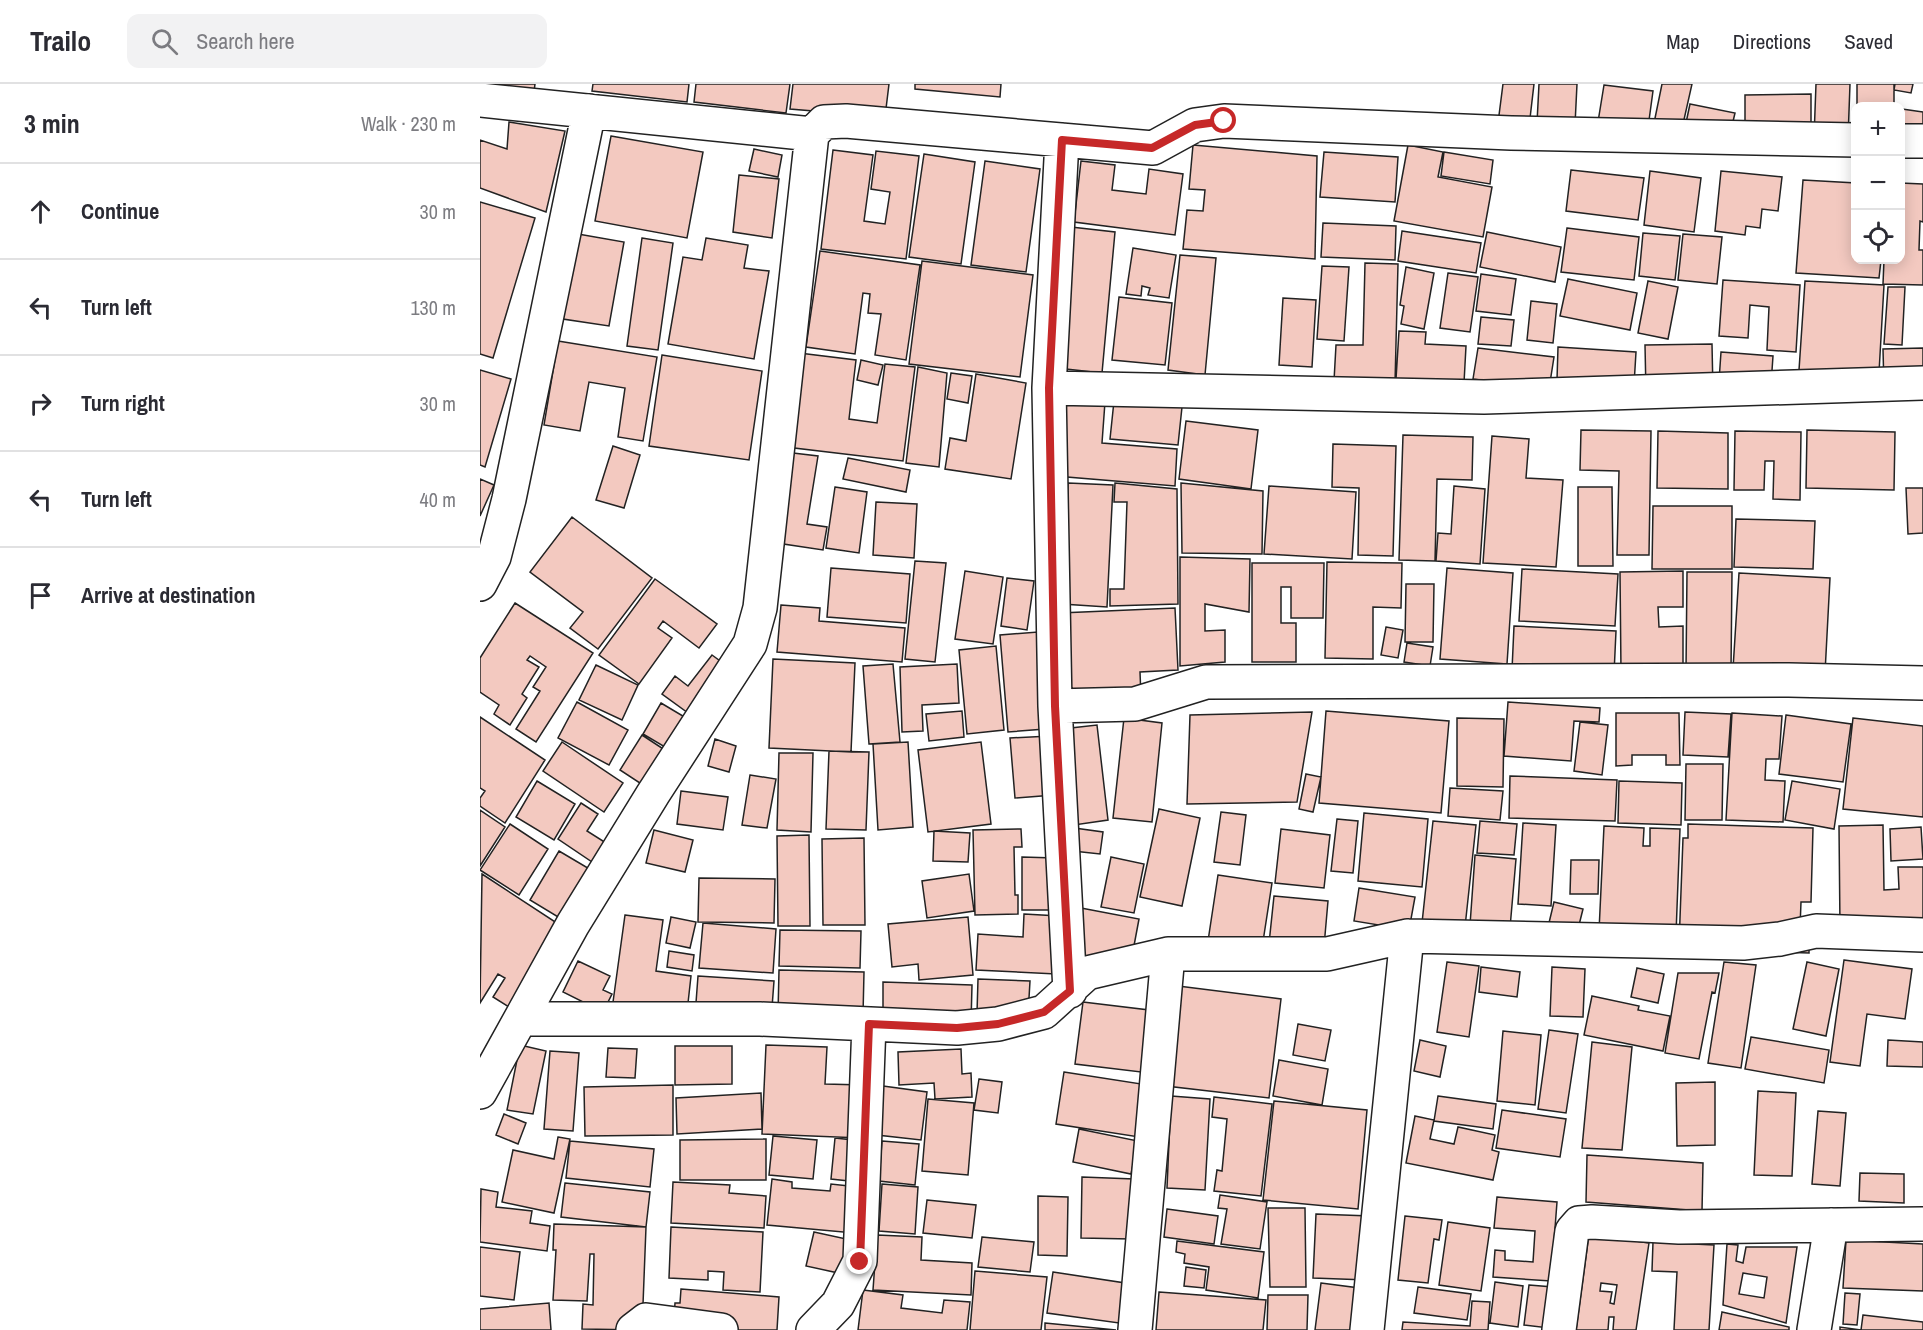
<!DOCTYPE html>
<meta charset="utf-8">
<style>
:root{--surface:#fff;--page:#f2f2f3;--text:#2b2b33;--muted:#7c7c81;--line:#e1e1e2}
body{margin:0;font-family:"Archivo Narrow",sans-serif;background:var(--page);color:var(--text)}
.controls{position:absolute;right:18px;top:18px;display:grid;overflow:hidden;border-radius:12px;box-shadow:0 3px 15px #0003}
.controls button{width:54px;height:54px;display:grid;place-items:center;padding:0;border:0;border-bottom:2px solid var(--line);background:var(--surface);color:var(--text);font:30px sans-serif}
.stop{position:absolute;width:18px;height:18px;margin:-14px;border:4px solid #c62828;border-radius:50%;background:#fff}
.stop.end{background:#c62828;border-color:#fff;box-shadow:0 2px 6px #0008}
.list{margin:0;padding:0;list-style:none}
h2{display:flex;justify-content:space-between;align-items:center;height:78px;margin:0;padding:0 24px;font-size:26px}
h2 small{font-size:20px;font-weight:400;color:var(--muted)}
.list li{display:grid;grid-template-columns:39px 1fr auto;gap:18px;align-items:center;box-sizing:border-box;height:96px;padding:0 24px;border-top:2px solid var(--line)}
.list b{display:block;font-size:22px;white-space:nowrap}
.list em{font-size:20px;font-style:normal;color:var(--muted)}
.icon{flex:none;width:33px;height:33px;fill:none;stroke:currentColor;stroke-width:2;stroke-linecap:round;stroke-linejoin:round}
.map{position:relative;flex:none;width:1443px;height:1246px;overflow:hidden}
header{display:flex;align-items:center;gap:36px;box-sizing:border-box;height:84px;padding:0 30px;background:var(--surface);border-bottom:2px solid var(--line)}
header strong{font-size:28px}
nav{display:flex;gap:33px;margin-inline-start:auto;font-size:21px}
.search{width:420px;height:54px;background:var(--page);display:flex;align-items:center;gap:15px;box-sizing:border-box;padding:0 21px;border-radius:12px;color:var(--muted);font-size:22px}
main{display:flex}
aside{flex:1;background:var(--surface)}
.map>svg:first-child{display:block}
.building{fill:#f3c9c0;stroke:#222;stroke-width:1.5;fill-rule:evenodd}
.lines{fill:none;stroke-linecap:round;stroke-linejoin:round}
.street-casing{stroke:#222;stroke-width:36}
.street{stroke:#fff;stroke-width:33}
.route{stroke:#c62828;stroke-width:8}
</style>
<header>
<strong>Trailo</strong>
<div class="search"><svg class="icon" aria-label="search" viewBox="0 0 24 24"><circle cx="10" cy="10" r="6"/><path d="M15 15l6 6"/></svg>Search here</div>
<nav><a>Map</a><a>Directions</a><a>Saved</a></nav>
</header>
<main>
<aside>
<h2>3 min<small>Walk · 230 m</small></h2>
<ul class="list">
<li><svg class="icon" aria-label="ahead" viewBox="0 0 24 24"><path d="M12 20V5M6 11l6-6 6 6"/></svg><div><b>Continue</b></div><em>30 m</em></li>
<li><svg class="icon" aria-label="left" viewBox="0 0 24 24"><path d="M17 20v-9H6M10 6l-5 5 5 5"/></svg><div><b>Turn left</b></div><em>130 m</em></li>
<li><svg class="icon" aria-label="right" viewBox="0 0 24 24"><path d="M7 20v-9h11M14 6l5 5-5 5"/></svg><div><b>Turn right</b></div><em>30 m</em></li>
<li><svg class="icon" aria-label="left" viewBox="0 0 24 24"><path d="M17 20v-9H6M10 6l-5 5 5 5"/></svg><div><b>Turn left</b></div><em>40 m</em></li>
<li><svg class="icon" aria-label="arrive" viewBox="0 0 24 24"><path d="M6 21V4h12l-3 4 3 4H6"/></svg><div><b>Arrive at destination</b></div></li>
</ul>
</aside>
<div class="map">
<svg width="1443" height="1246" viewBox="0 0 1443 1246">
<rect width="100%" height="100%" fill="#fff"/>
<path class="building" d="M13,0H55L54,8L13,6Z
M113,0H209L207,18L112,7Z
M216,0H310L306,29L214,18Z
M313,0H409L405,33L310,25Z
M435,0H521L520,13L435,5Z
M1023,0H1054L1049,43L1018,39Z
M1059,0H1097L1095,41L1057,39Z
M1182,0H1212L1201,49L1173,44Z
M1336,0H1370L1368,55L1334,54Z
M1377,0H1414V22H1377Z
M1415,0H1433L1431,9L1414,6Z
M1124,1L1173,7L1167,51L1117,44Z
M1331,10V54H1265V11Z
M1210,20L1255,29L1247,63L1203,53Z
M1422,25L1443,28V47L1420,44Z
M29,38L85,47L66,128L0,104V56L27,65Z
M131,52L223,68L207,154L115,137Z
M713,61L837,72L835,175L703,165L707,126L723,127L725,106L709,105Z
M928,61L963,68L958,93L1012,103L1003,153L914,137Z
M274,65L302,71L298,93L269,87Z
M353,66L393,71L384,137L405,140L410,108L391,105L396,67L439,72L426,175L341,165Z
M844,68L918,73L915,118L840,113Z
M964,68L1013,76L1010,100L961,92Z
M444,70L495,78L481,180L429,173Z
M505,77L560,85L546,188L491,181Z
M601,77L635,81L632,106L666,110L669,85L703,90L695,151L594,138Z
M1091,86L1164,94L1158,136L1086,127Z
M1170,87L1221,94L1214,148L1164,141Z
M1241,87L1302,93L1298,127L1282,125L1280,144L1266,142L1265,151L1235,147Z
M259,91L299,95L292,154L253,148Z
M1323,96L1376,99V176H1401L1399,194L1316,189Z
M1420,99L1443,100V138L1440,137L1439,166H1443V201L1403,200L1404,176H1420Z
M0,118L55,134L13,274L0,270Z
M843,139L916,142L915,176L841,173Z
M591,143L635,148L622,289L577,284Z
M1087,144L1159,153L1154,196L1081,188Z
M922,147L1001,159L996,189L918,177Z
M1007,148L1081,163L1075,198L1000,183Z
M1163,149L1200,152L1195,196L1159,192Z
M98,150L144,158L129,242L83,235Z
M1203,150L1242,153L1237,200L1198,196Z
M162,154L193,159L178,266L147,262Z
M226,154L268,161L264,184L289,187L274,275L188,260L203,173L222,176Z
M653,164L696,171L689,214L668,211L670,204L662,202L661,212L646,210Z
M340,167L440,181L426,276L395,271L401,230L388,229L390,210L383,209L375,270L326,263Z
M700,171L736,174L725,291L688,286Z
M442,177L553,191L540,293L429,280Z
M885,179L918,180L915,299L854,297L856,261H883Z
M842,182L869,183L864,257L837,255Z
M926,183L954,189L944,245L921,240L924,222L920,221Z
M968,189L998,193L990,248L960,244Z
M1001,190L1036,195L1031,231L996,227Z
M1088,195L1157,209L1150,246L1080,232Z
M1243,196L1320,201L1316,268L1287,266L1289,223L1270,221L1268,254L1239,252Z
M1168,197L1198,203L1188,255L1158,249Z
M1325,197L1404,201L1398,306L1318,301Z
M1408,203H1425L1422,261L1404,260Z
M639,213L692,219L685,281L632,276Z
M803,214L836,216L832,283L799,281Z
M1051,217L1077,220L1073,259L1047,256Z
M1001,233L1034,236L1031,262L998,260Z
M919,247L946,248L945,260L986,262L984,299L916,295Z
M78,257L177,273L163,357L138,353L145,304L109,298L100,347L64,341Z
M1232,260L1233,308L1166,309L1165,261Z
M1078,263L1156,268L1154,301L1077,296Z
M998,264L1074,273L1069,305L993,295Z
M1443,264V304H1404L1403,265Z
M1241,268L1293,272L1291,301L1239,297Z
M319,269L376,276L369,335L397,339L405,280L435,283L423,377L306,363Z
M182,271L282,287L269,376L169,362Z
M381,276L403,281L398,301L377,296Z
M438,283L467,289L459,383L426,379Z
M0,286L31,295L5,383L0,381Z
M471,289L492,292L488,319L467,315Z
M496,290L546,299L531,395L465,385L470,354L486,357Z
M582,315L625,318L622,359L697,365L695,402L575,392Z
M634,317L702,323L698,361L630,355Z
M706,337L778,346L771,405L699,395Z
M1101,346L1171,347L1169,471H1137L1139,387L1100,386Z
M1327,346L1415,348L1414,406L1326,404Z
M1178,347L1248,349V405L1177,404Z
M1255,347L1321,348L1320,416L1293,415L1294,377H1285L1284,406H1254Z
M923,351L993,353L992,396L957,395L955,477L919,476Z
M1012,352L1049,355L1046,394L1083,396L1076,483L1003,479Z
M853,360L916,362L913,472L878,471L879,404L852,403Z
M133,362L160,371L144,424L116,416Z
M313,369L338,372L327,440L347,443L343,466L297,459Z
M368,374L430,386L426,408L363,395Z
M0,395L14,401L0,432Z
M588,399L633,401L627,523L582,520Z
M635,399L697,405L698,520L630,522V505H644L647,418H634Z
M701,399L783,407L782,470L702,469Z
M789,402L876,408L872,475L784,470Z
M974,402L1005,405L1000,480L956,477L958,449L971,450Z
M355,403L387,408L379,469L346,464Z
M1098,403H1132L1133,482H1098Z
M1426,404H1443V449L1428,450Z
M396,418L437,420L434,474L393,471Z
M1173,422H1252V485H1172Z
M92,433L172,494L118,565L90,544L103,528L50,488Z
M1256,435L1335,437L1333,485L1254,483Z
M700,473L770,475L769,528L725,520V547L745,546V578L700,582Z
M435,477L466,479L455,578L425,575Z
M847,478L922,479L921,524L893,523V575L845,574Z
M772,479H844L843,534H811V503H801V539H816V578H772Z
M351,484L430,490L426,539L347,533Z
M967,484L1033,489L1027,580L960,575Z
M1042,485L1138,490L1135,542L1039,537Z
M485,487L523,493L513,560L475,555Z
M1203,487V523H1178L1179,543L1203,542V588H1141L1140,488Z
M1207,488H1252L1251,586H1206Z
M1259,489L1350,494L1345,589L1253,585Z
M527,494L554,497L547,546L521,542Z
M175,495L237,540L219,564L183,537L178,544L192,554L159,600L119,571Z
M926,500H954L953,558H925Z
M35,519L113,569L56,658L36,645L60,607L53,603L66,583L50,572L47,576L59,583L42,610L47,614L30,641L14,630L19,621L0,608V574Z
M301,521L340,524L339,537L425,544L422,578L297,568Z
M695,524L698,586L660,588L661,613L584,616L580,529Z
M1034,542L1136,547L1134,590L1032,586Z
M906,543L923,546L918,574L901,571Z
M558,548L565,645L528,648L520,551Z
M927,559L953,563L950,582L924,578Z
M516,562L524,646L487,650L479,566Z
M232,571L251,585L215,634L182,610L195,592L208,602Z
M293,575L375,579L371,668L289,664Z
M413,580L420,658L389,660L383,582Z
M477,580L479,619L442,621L443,647L422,648L420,583Z
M116,581L158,601L142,636L99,616Z
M97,618L148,646L129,681L78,654Z
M1028,618L1120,624L1119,638L1094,637L1091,677L1024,672Z
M181,619L218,641L200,672L163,650Z
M482,627L484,653L449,657L446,630Z
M846,627L969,637L961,729L839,719Z
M832,628L817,718L707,720L710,631Z
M1205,628L1251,630L1248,673L1203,671Z
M1136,629H1199L1200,681H1186V671H1152V681L1136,682Z
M1252,629L1302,632L1299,675H1286L1285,696L1305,697L1303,738L1246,736Z
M1306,631L1371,640L1363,698L1299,690Z
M0,633L65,676L25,739L0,722V714L5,707L0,704Z
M644,634L682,639L672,738L633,734Z
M977,634L1024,635L1023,703L977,702Z
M1373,634L1443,642V733L1363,725Z
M1100,638L1128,641L1122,691L1094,687Z
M617,641L628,736L594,741L582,645Z
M162,651L194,672L172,707L140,686Z
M570,652L574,711L535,714L530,654Z
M235,655L256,662L249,688L228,682Z
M82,658L143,699L124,728L63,687Z
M428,658L433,743L398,746L393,660Z
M501,658L511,740L448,748L438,666Z
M349,667L389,668L386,746L346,745Z
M299,669H333L331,748L297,746Z
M1206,680H1243L1242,736H1205Z
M826,690L841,693L833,728L819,725Z
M270,691L296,695L287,744L262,741Z
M1030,692L1137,696L1135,737L1029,734Z
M57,697L95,720L74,756L36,733Z
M1139,697L1202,699L1201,741L1138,739Z
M1312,697L1360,705L1354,745L1305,736Z
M970,704L1023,707L1020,736L968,732Z
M201,707L248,713L243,746L197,740Z
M101,719L118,730L107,747L134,764L121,784L78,755Z
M679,725L720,734L702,822L660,813Z
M0,726L25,743L0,782Z
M741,728L766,731L760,781L734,778Z
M884,729L948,735L942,803L878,797Z
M857,735L878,737L873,789L851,787Z
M953,737L996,741L985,843L942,839Z
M1000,737L1037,740L1034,771L997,769Z
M1043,739L1076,741L1071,822L1038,820Z
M30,740L68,765L39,811L0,786Z
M1208,740L1333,744L1331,818H1321L1320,844H1329V869L1214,865L1199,861L1203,754H1208Z
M1403,741L1404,806L1419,805L1418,783H1443V843L1360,844L1359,742Z
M1124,742L1164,744L1163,762H1170V744L1200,745L1196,850L1119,847Z
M587,743L623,748L620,770L584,766Z
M1441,743L1443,775L1411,777L1410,745Z
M541,745L542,763H534L535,811H538V830L495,831L493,746Z
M801,745L850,751L844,804L795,799Z
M174,746L213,756L205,788L166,779Z
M454,747L490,749L488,778L453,777Z
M329,751L330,842H298L297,752Z
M384,754L385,841H343L342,755Z
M79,767L118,790L88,839L50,816Z
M995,771L1036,775L1030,844L990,841Z
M542,773L575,774L574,826H542Z
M631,773L664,780L654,829L621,823Z
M1091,776H1119L1118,810H1090Z
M2,790L86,845L34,926L13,913L25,894L18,890L0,919Z
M489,790L494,827L447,834L442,797Z
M738,791L792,799L782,864L728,857Z
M219,794L295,795L294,839L218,838Z
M879,804L935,813L929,846L874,837Z
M794,812L848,817L843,874L788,869Z
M1074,818L1103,825L1097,849L1068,843Z
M601,824L659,835L650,883L592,872Z
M544,830L579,832L576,890L496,886L498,850L543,853Z
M145,831L183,836L176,887L211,892L207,928L133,918Z
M191,833L216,838L210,864L186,859Z
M488,833L493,891L439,896L438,880L412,883L408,840Z
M223,839L296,845L293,889L219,884Z
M300,846L381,847L380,884L299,882Z
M189,867L214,871L212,887L187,883Z
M1364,876L1432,885L1425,935L1387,930L1380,982L1350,978Z
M98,877L130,892L123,906L132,910L123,928L83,908Z
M967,878L999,882L989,953L957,948Z
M1244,878L1276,881L1261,984L1228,979Z
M1327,878L1359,885L1346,952L1313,945Z
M1001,883L1040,888L1037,913L999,908Z
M1072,883L1105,885L1103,933L1070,932Z
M1157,884L1184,890L1178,919L1151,913Z
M299,886L384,888L383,931L298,930Z
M1198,889H1239L1235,909L1232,908L1219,975L1185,969Z
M218,892L294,897L291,937L215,932Z
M498,895L550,897L548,931L497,929Z
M403,898L492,901L491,940L403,937Z
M698,902L801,915L789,1014L686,1002Z
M1112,912L1159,922L1158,926L1190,932L1183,967L1104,951Z
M603,918L669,926L661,988L595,980Z
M818,940L851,946L845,977L813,971Z
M1069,946L1098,950L1086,1029L1058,1025Z
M1023,947L1061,951L1055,1021L1017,1017Z
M1271,953L1349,966L1344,999L1265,985Z
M940,956L966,962L960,993L934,987Z
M1408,956L1443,958V983L1407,982Z
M1112,958L1152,963L1142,1066L1102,1064Z
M40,961L66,967L53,1030L27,1026Z
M286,961L347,963L345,1000L383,1001L381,1054L282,1050Z
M195,962H252V1000L195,1001Z
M128,964L157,965L155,994L126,993Z
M481,965L482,990L491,989L492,1013L455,1015L454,999L419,1001L418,968Z
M70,967L99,969L93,1047L64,1045Z
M799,976L848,985L842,1021L793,1012Z
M584,988L668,1001L659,1053L576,1040Z
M499,995L522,998L518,1029L494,1026Z
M1235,998V1061L1197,1062L1196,999Z
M193,1001V1051L105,1052L104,1003Z
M403,1002L447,1008L441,1056L397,1051Z
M1278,1007L1316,1009L1312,1092L1274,1091Z
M281,1009L282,1045L197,1050L196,1014Z
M691,1012L730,1015L725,1106L687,1104Z
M958,1012L1016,1020L1013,1045L954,1037Z
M734,1013L792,1020L781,1112L734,1107L737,1086L742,1087L747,1035L732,1033Z
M448,1015L494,1019L488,1091L442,1087Z
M794,1017L887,1026L878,1125L783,1116Z
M1022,1026L1086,1035L1080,1073L1016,1064Z
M1338,1027L1366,1029L1360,1102L1332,1100Z
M24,1030L46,1039L38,1060L16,1051Z
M935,1032L954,1036L950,1055L974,1060L978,1043L1015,1051L1012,1066L1019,1068L1013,1096L926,1079Z
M599,1045L658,1057L651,1090L593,1078Z
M293,1052L337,1056L333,1095L289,1091Z
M78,1053L90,1055L74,1129L22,1118L33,1066L74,1075Z
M355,1054L382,1057L378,1098L351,1095Z
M286,1055V1096H200V1056Z
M90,1057L174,1065L170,1103L86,1094Z
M402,1057L439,1060L435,1101L399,1097Z
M1107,1071L1223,1079L1222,1127L1106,1118Z
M1380,1089L1424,1090V1119L1379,1117Z
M602,1093L654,1095L651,1155L601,1154Z
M292,1095L312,1098V1104L350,1107L351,1100L378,1103L374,1149L287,1141Z
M193,1098L250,1101L249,1109L286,1112L284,1144L191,1139Z
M85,1099L170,1108L166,1143L81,1133Z
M402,1100L438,1103L435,1150L399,1147Z
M1,1105L18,1108L16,1123L52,1127L50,1139L70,1142L67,1167L0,1158Z
M740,1111L787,1118L780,1165L741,1160L747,1125L738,1124Z
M558,1112L588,1113L587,1172L558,1171Z
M1017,1113L1077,1118L1071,1197L1013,1193L1015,1166L1025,1167V1176L1053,1178L1055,1147L1014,1144Z
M447,1116L496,1121L492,1154L443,1149Z
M788,1124H825L826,1203H790Z
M687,1125L738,1132L734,1160L684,1153Z
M836,1130L890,1132L887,1196L833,1194Z
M925,1132L962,1136L959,1156L954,1155L948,1199L918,1196Z
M968,1138L1010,1144L1001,1207L959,1201Z
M74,1140L166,1143L162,1246L102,1245L103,1220L113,1221L114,1170H110L107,1217L73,1216L76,1166H73Z
M191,1143L283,1148L280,1208L243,1206L244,1188L228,1187V1196L189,1194Z
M334,1148L371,1156L363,1190L326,1182Z
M1109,1150L1169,1159L1156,1246H1133L1134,1233H1129L1128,1246H1096ZM1121,1199L1137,1201L1134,1220L1130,1219L1132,1208L1120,1207Z
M397,1151L442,1153L441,1176L492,1179L491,1211L393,1206Z
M502,1153L554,1158L550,1188L498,1183Z
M1366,1156L1443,1160V1207L1363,1204Z
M697,1157L784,1168L778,1214L726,1206L729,1183L704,1179L705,1170L696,1168Z
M1173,1158L1234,1161L1229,1246H1194L1197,1188L1172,1187Z
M1247,1160L1258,1161L1256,1177L1263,1179L1266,1163H1317L1306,1239L1243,1221ZM1263,1189L1287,1193L1284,1214L1259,1210Z
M0,1163L40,1168L34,1216L0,1212Z
M706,1183L726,1186L724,1204L704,1202Z
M495,1187L567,1193L561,1246H490Z
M573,1188L645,1199L639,1239L567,1229Z
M1015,1198L1043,1202L1038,1243L1010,1239Z
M841,1199L887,1205L881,1246H835Z
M1049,1201L1073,1203L1069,1244L1044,1241Z
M938,1203L991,1210L987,1236L934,1229Z
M201,1205L299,1213L297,1246H182L194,1234L195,1219H200Z
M383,1206L423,1211L421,1224L462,1229L464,1216L490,1218L487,1246H378Z
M679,1208L786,1216L783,1246H676Z
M1365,1209L1380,1210L1377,1241L1363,1240Z
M788,1211H828L827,1246H787Z
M992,1217L1010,1218L1008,1246H922L923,1238L990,1242Z
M69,1219L71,1246H0V1225Z
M1242,1228L1309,1243V1246H1239Z
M1383,1231L1443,1238V1246H1360V1243L1381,1246Z
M565,1239L636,1246H565Z"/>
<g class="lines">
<defs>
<path id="street" d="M0,16L332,50
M582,56L569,304L575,622L590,907
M1420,57H1443
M569,304L1004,313L1443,299
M0,500L14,473L29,415L109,27
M575,622L655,620L726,598L1309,596L1443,599
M41,935H280L477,944L518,940L564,928L607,889L688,870H847L927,852L1263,859L1300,855L1336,847L1443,851
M0,1008L93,840L173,710L270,560L280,524L332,50L344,38L366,37L673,64L715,41L744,37L1031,49L1376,56
M153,1246L166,1236L241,1246
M333,1246L358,1220L380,1177L389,940
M655,1246L688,870
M887,1246L927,852
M1079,1246L1092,1147L1099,1139L1112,1138L1199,1143L1443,1140
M1334,1246L1351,1141"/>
</defs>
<use href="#street" class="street-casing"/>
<use href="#street" class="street"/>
</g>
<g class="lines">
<path class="route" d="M380,1178L389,940L477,944L518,940L564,928L590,907L575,622L569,304L582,56L672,64L715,41L744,37"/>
</g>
</svg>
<div class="controls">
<button>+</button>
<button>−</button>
<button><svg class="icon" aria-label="locate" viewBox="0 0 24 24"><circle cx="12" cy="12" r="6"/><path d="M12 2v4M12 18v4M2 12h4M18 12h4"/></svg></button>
</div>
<div class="stop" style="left:744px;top:37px"></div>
<div class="stop end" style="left:380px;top:1178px"></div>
</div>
</main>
